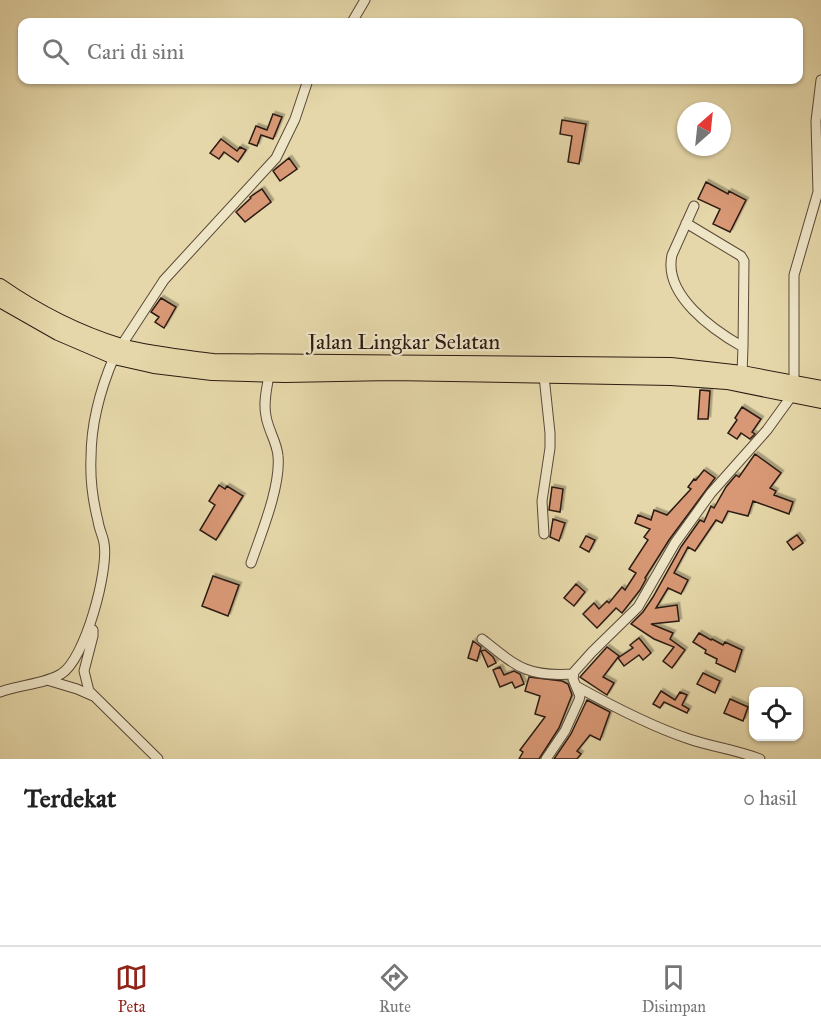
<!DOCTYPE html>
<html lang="id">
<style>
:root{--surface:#fff;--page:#f6f6f6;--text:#222;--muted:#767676;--line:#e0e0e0;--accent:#8f2418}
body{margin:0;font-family:"IM FELL Great Primer",serif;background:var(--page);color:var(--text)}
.controls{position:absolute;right:18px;bottom:18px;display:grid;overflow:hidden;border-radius:12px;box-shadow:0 2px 4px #0004}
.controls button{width:54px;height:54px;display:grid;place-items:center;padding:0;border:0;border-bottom:2px solid var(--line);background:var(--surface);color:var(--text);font:30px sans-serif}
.compass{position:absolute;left:677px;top:102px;width:54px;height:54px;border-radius:50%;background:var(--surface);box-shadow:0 2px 4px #0004;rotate:27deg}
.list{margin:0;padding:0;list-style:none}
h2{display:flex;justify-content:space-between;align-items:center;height:78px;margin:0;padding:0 24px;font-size:26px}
h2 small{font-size:20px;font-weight:400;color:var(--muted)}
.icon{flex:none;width:33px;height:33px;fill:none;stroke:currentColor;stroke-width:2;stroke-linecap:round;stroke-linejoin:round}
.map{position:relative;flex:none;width:821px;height:759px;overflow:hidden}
.search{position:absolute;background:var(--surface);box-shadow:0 2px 4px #0004;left:18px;right:18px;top:18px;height:66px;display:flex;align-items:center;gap:15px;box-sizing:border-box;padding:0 21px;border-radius:12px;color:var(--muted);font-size:22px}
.sheet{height:186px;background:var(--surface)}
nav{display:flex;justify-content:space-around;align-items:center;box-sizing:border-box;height:84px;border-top:2px solid var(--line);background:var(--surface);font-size:16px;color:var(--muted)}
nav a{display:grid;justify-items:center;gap:3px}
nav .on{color:var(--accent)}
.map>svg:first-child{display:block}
.building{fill:#d89874;stroke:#2c1a12;stroke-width:1.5;filter:url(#shadow)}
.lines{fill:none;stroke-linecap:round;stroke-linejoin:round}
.minor-casing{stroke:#5a4938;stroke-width:11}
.highway-casing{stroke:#2c1a12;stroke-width:16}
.minor{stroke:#eee5c7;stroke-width:9}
.highway{stroke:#e5d7a9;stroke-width:14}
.labels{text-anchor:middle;stroke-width:4.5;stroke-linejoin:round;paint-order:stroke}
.street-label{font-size:22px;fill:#2c1a12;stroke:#eee5c7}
</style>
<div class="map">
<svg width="821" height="759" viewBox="0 0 821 759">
<defs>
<filter id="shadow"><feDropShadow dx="2.5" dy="-2.5" stdDeviation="0" flood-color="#0004"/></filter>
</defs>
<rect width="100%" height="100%" fill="#e5d7a9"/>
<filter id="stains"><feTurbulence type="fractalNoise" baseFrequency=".00333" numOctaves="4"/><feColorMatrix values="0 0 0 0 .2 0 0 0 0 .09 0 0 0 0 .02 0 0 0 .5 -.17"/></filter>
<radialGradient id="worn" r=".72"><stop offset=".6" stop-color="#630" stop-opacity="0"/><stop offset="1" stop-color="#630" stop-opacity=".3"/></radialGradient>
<path class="building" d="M273,114L282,117L273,139L261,135L257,146L249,143L256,126L267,130Z
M562,120L586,124L579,164L568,162L572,136L560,134Z
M221,139L237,151L240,147L246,150L238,162L224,152L219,159L210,153Z
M289,158L297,169L280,181L273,171Z
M706,182L728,194L729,191L746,200L730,232L713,224L720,209L698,199Z
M262,189L271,202L245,222L236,212L251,198L250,197Z
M161,298L176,307L164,328L155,322L159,317L151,312Z
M700,390L710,391L708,419H698Z
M742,407L761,419L752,432L755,434L750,439L741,433L737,439L728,433L737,420L735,418Z
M755,454L781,473L770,488L776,491L774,495L793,502L789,514L753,501L748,516L728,511L722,523L716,520L695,551L688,547L674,573L688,580L681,594L668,588L656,608L677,605L679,621L651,624L673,633L670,639L685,650L672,668L663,661L674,647L654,639L631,624L643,612L653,597L681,547L700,520L704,522L711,506L714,508L726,487L736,475L739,477Z
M704,470L715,478L669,540L645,578L646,579L640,590L622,613L616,608L597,628L583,614L594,603L599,609L607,601L609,603L622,587L625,590L636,573L629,569L648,540L644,537L650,529L635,523L638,515L651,520L654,510L667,515L691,489L688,487L694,479L696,480Z
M219,485L225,489L227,486L243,496L216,540L200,530L215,505L209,501Z
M552,487L563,489L560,512L549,510Z
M553,519L565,523L559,541L550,537Z
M797,535L803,543L793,550L787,542Z
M586,536L595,540L589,552L580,547Z
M213,576L239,585L228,616L202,606Z
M576,584L585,592L574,606L564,598Z
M699,633L711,640L712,639L723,645L725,642L742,650L735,672L716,663L717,659L705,653L706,650L693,642Z
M639,638L651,653L643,660L639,655L624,666L618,658L633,648L630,645Z
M473,641L481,647L477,661L468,658Z
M607,647L619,656L603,677L614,683L607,695L580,677Z
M485,650L493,657L496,663L488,667L481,651Z
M500,667L504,675L514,671L520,674L524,684L515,688L512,682L500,687L493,670Z
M703,673L720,681L715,693L697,684Z
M529,677L562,681L568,684L572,695L559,728L539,759H519L523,752L520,750L545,717L535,714L540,696L525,691Z
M661,691L675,700L680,692L687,695L682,705L689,709L687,713L664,702L660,708L653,704Z
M730,699L748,707L743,721L724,713Z
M587,700L610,712L600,740L590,735L577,751L581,754L577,759H554L571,734Z"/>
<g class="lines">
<defs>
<path id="minor" d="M352,22L365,0
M694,206L672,255C663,295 713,330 743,347L742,373
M686,223L741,256L744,261L743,347
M121,346L164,280L276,158L295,119L308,80
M794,382V275L818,192L816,121L821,80
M544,534L542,501L550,448V433L544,376
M251,563C261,534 281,486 278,456C277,442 268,430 266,416C263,402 267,388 269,375
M89,627L93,630V636L84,671L89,691L158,759
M482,639C517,667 527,677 573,674
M47,680L77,689L93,696
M576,686C612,706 650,726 689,739C713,747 737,750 760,759
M0,692C18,685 45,684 61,674C85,660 109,570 104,543C103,536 99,529 98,521C93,501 90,479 91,458C91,422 100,390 114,357
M546,759L565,731L579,700L580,696L573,679L574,672L592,652L638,607L675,543L711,493L767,430L793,394"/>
<path id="highway" d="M0,286C36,311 79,333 121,346C151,354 182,357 213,361L671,365L742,373L821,388
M0,300L58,333L114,357L154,366L212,373L285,375L392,373L671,378L727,382L821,401"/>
</defs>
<use href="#minor" class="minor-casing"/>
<use href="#highway" class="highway-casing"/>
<use href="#minor" class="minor"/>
<use href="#highway" class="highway"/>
</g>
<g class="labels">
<g class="street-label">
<text x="404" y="349">Jalan Lingkar Selatan</text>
</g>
</g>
<rect width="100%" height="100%" filter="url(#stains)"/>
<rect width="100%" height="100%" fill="url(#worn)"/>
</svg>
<div class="controls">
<button><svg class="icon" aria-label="locate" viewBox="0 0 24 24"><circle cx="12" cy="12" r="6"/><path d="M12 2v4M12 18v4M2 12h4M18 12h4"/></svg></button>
</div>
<svg class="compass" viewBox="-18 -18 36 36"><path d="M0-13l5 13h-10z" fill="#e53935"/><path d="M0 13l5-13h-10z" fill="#767676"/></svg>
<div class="search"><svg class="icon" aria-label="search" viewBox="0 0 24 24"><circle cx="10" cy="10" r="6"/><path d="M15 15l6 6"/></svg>Cari di sini</div>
</div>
<section class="sheet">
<h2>Terdekat<small>0 hasil</small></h2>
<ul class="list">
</ul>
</section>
<nav>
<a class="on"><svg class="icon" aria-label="map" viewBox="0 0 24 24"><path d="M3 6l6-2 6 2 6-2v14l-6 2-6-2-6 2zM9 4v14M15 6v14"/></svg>Peta</a>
<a><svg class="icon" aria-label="directions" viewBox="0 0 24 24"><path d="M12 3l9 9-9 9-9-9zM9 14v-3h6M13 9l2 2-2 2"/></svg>Rute</a>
<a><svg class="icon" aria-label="saved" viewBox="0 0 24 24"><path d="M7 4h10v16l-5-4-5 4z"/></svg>Disimpan</a>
</nav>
